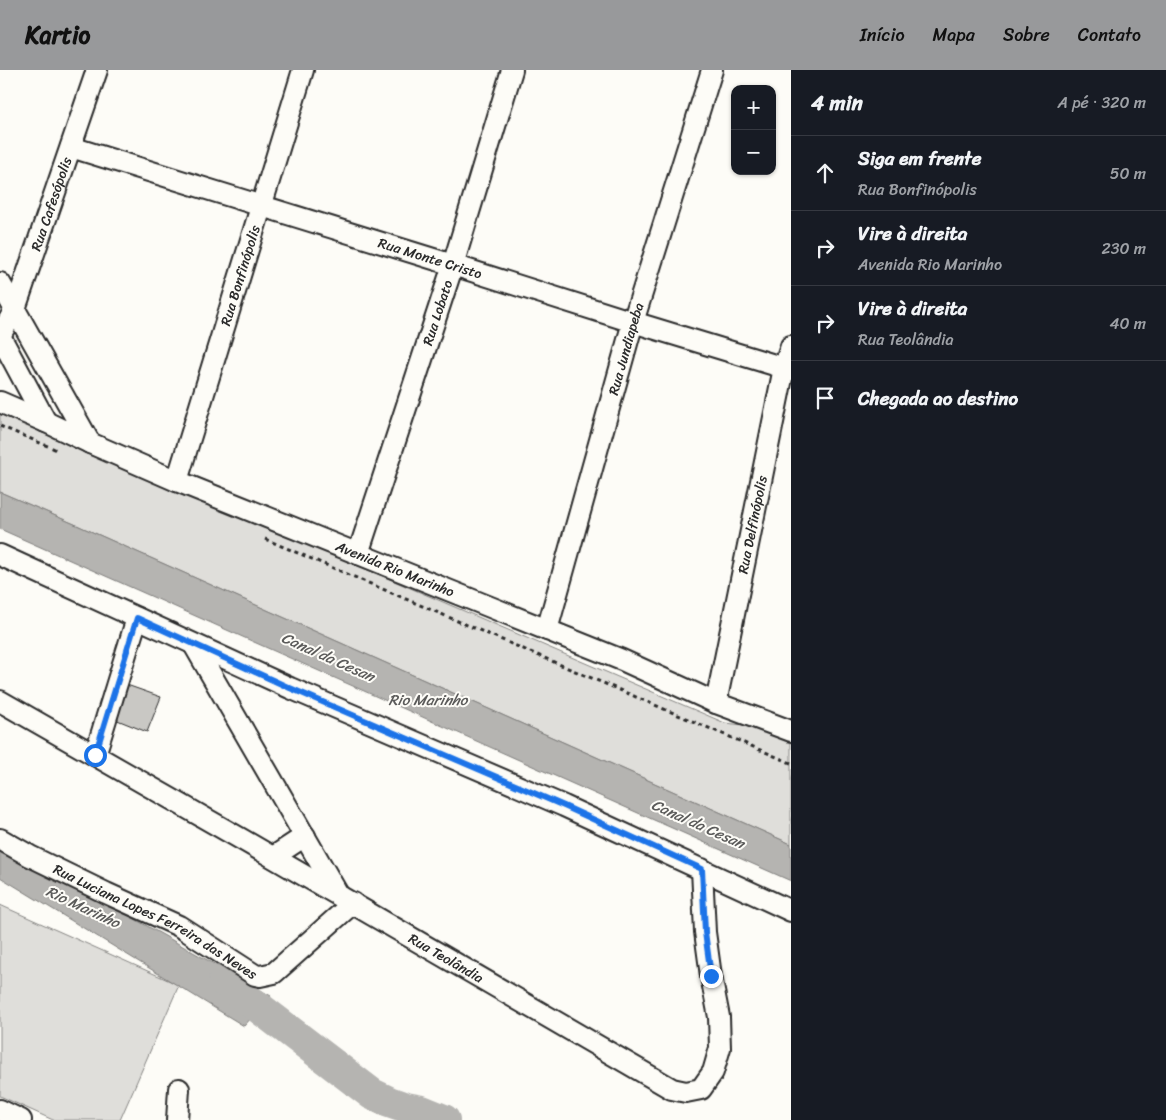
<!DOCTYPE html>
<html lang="pt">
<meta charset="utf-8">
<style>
:root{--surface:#171b24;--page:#20242c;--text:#f1f3f6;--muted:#9ea1a6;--line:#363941;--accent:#98999b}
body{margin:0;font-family:Sriracha,sans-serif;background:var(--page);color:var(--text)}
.controls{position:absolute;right:15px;top:15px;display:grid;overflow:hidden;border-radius:10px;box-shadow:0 1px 4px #0004}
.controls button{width:45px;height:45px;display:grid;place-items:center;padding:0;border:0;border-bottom:1px solid var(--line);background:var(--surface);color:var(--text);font:25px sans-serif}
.stop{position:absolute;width:15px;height:15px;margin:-11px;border:4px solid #1a73e8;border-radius:50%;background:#fff}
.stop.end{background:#1a73e8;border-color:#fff;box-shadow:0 1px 5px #0008}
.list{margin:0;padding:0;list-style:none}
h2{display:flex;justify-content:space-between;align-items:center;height:65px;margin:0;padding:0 20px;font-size:21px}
h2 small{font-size:16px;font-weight:400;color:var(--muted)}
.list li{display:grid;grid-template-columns:32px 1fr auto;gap:15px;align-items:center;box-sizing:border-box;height:75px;padding:0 20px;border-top:1px solid var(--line)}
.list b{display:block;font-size:19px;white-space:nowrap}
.list p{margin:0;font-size:16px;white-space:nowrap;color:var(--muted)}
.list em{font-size:16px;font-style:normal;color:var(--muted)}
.icon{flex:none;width:28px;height:28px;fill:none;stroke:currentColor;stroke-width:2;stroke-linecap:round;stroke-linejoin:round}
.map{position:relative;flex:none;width:791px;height:1050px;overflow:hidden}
header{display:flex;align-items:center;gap:30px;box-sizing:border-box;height:70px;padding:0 25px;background:var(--accent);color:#111}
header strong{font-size:24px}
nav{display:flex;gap:28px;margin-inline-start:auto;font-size:18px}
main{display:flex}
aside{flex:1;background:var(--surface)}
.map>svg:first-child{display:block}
.green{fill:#dfdeda;stroke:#858482}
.water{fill:#b5b4b1;stroke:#7e7d7b}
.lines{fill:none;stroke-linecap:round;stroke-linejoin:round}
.river{stroke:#b5b4b1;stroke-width:32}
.building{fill:#c9c8c4;stroke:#2b2b2b}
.minor-casing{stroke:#2b2b2b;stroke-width:24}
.path{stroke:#2b2b2b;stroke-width:3;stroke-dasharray:4 4;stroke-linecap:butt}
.minor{stroke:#fdfcf7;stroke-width:20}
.route{stroke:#1a73e8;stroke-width:6}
.labels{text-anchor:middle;stroke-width:4;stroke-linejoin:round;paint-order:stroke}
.street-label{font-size:14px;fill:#2b2b2b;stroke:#fdfcf7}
.water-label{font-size:15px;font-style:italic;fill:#5b5b5a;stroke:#fdfcf7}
</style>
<header>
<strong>Kartio</strong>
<nav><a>Início</a><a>Mapa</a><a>Sobre</a><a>Contato</a></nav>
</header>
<main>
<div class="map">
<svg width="791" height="1050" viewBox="0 0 791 1050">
<rect width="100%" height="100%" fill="#fdfcf7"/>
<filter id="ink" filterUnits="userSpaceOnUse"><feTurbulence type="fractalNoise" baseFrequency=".02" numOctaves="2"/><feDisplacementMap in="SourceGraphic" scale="10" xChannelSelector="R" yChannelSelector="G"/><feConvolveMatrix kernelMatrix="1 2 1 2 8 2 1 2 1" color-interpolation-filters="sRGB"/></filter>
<g filter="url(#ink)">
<path class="green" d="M0,342L725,653L762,657L791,670V774L79,456L0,422Z
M0,835L179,915L120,1050H53L0,1026Z"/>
<path class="water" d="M0,422L79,456L791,774V811L0,459Z
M0,773L271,926L244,956L0,807Z"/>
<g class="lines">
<path class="river" d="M224,911L372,1024L389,1032L406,1038L422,1041L444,1050"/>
</g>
<path class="building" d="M124,614L161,627L147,662L110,647Z"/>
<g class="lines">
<defs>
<g id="minor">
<path id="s1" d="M71,77L453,195L633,252L791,300"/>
<path d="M0,213L90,373"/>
<path id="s2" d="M0,266L15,239L97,0"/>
<path d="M0,266L46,352"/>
<path id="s3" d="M0,332L46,352L90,373L177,411L622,590L716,633L791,661"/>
<path id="s4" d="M177,411L303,0"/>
<path id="s5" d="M358,484L453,195L512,0"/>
<path d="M0,485L290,618L564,736L791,841"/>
<path id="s6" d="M547,560L633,252L712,0"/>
<path d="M194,575L338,824"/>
<path id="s7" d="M0,631L243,770L672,1019L686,1022L701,1019L713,1002L720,978L719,947L711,906L705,862L702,799"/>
<path id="s8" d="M716,633L784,298L791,276"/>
<path d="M95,685L137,548"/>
<path id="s9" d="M0,769L30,786L106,823L179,856L255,905L260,906L274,903L353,833"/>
<path d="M273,787L305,766"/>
<path d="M0,1040L21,1050"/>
<path d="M177,1050L179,1019"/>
</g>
</defs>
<use href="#minor" class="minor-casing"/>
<path class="path" d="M0,356L57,380
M265,469L791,693"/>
<use href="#minor" class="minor"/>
</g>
</g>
<g class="lines" filter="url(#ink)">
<path class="route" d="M95,685L137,548L290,618L564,736L702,799L705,862L711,906"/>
</g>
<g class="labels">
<g class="street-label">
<text dy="5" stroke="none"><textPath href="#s2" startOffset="142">Rua Cafesópolis</textPath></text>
<text dy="5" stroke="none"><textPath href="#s1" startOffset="376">Rua Monte Cristo</textPath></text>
<text dy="5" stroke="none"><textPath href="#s4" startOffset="215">Rua Bonfinópolis</textPath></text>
<text dy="5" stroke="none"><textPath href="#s5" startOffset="254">Rua Lobato</textPath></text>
<text dy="5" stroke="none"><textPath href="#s6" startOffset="292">Rua Jundiapeba</textPath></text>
<text dy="5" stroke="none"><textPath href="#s8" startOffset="182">Rua Delfinópolis</textPath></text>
<text dy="5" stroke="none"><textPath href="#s3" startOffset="429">Avenida Rio Marinho</textPath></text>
<text dy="5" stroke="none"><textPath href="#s9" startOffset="176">Rua Luciana Lopes Ferreira das Neves</textPath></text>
<text dy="5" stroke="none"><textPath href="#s7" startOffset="515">Rua Teolândia</textPath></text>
</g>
<g class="water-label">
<text transform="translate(328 587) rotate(24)" y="5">Canal da Cesan</text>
<text x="428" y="635">Rio Marinho</text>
<text transform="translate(698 754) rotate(24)" y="5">Canal da Cesan</text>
<text transform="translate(83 837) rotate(25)" y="5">Rio Marinho</text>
</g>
</g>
</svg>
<div class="controls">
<button>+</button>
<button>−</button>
</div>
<div class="stop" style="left:95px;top:685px"></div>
<div class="stop end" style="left:711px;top:906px"></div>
</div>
<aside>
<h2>4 min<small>A pé · 320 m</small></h2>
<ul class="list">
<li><svg class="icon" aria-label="ahead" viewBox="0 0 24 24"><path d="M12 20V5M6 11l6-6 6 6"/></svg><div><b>Siga em frente</b><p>Rua Bonfinópolis</p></div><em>50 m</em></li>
<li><svg class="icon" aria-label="right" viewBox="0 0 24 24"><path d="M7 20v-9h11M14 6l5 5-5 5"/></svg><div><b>Vire à direita</b><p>Avenida Rio Marinho</p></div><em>230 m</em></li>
<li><svg class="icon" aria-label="right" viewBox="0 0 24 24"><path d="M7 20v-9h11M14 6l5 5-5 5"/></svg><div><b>Vire à direita</b><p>Rua Teolândia</p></div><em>40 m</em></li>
<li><svg class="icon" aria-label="arrive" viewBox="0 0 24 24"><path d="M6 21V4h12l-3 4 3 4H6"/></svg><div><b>Chegada ao destino</b></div></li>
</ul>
</aside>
</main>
